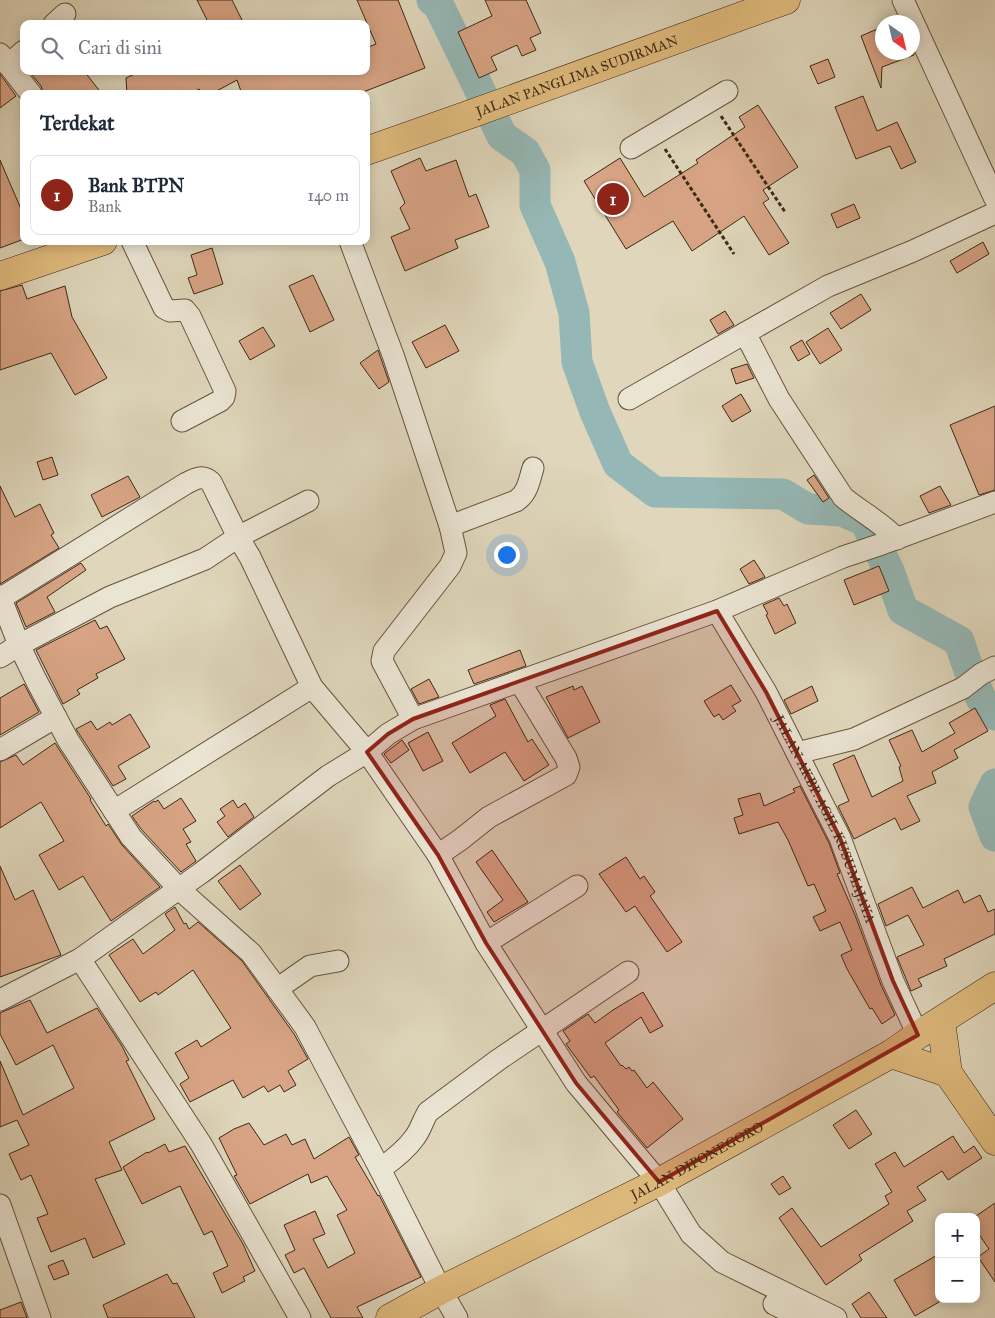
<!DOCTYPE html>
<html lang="id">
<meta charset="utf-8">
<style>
:root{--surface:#fff;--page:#f6f6f7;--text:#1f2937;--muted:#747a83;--line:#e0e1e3;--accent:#8f2418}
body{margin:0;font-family:"IM FELL Great Primer",serif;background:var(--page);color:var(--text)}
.controls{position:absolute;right:15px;bottom:15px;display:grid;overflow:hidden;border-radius:10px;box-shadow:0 2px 12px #0003}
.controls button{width:45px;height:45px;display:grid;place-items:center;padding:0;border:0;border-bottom:1px solid var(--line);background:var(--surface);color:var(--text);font:25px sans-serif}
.compass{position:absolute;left:875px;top:15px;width:45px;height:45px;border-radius:50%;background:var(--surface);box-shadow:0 2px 12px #0003;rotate:146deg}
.you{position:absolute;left:506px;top:554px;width:18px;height:18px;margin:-12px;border:4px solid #fff;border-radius:50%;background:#1a73e8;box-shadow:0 0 0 8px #1a73e833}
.badge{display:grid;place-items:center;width:32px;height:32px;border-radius:50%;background:var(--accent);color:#fff;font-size:16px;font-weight:700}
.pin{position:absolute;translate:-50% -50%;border:2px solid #fff;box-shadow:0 1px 5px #0006}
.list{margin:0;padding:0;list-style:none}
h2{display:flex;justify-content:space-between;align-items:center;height:65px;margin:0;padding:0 20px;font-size:21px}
h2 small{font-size:16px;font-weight:400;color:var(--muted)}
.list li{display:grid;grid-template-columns:32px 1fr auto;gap:15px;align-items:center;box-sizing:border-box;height:80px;margin:0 10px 10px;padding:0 10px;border:1px solid var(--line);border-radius:10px}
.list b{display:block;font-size:19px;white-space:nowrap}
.list p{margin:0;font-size:16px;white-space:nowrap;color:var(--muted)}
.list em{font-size:16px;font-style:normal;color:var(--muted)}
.icon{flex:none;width:28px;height:28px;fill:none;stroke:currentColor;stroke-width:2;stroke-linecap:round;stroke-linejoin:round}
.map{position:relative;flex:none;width:995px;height:1318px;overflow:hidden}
.search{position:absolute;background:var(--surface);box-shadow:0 2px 12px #0003;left:20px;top:20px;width:350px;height:55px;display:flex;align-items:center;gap:12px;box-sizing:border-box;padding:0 18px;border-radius:10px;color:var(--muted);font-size:19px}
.panel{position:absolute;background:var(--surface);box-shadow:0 2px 12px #0003;left:20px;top:90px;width:350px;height:155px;border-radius:10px}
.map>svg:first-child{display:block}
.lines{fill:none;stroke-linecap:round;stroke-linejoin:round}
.river{stroke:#95b8b6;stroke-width:31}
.building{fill:#d8a485;stroke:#3d2913}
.minor-casing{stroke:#66543d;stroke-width:23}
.major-casing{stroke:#3d2913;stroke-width:29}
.path{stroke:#3d2913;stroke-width:3;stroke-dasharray:4 2.5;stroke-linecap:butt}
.minor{stroke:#eae4d3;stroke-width:21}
.major{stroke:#e0bb7e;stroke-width:28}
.marked{fill:#8f2418;fill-opacity:0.2;stroke:#8f2418;stroke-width:4;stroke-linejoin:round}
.labels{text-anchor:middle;stroke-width:4.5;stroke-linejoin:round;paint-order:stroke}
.street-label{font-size:14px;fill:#3d2913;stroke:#eae4d3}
</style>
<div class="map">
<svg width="995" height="1318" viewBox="0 0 995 1318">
<rect width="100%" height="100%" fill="#dfd6bb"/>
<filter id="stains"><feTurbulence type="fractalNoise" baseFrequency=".004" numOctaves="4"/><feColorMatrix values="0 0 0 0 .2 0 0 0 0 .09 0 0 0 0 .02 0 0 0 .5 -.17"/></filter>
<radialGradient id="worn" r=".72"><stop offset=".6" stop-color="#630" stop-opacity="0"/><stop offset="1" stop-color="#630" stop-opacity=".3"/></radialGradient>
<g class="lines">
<path class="river" d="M432,0L439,6L502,136L525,152L535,170V205L560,262L574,313L577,362L595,412L618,464L655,492L783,494L808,509L842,511L865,521L889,571L903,610L959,641C965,658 980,709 995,715
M995,784L984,807L995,836"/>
</g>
<path class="building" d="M197,0H232L244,24H209Z
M357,0H398L425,68L358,94H242L237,80L211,94H204L199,89L190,94H127L126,78L141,71H366V48L376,44Z
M485,0H526L541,33L530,38L536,50L522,56L517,45L491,57L497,70L479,78L458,32L492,16Z
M882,27V52H914V55L882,67L881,88L861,36Z
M828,59L835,77L818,84L810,66Z
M29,71H84L102,94H44L41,86Z
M0,74L16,96L0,108Z
M863,96L877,131L897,122L916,162L901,169L890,146L856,159L835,107Z
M758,105L798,167L763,190L769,199L763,203L789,243L769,255L744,216L692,251L673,221L626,249L584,181L620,158L644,197L698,163L696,160L745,127L739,117Z
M420,158L426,171L456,160L469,197L476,194L489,227L455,240L458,248L405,271L391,237L410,229L400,208L405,203L391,171Z
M0,160L24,216V239L0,248Z
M854,204L860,218L837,228L831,214Z
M983,242L989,254L957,273L950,261Z
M212,248L223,284L194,294L188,278L197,275L191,255Z
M313,275L334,320L310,332L289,286Z
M22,285L27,299L65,286L72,317L107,378L75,395L51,353L0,370V291Z
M861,294L871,310L841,329L830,313Z
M725,311L734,325L718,334L710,320Z
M445,325L459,351L426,368L412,342Z
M263,327L275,346L250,360L239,341Z
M828,328L842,350L820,364L806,342Z
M802,340L810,354L798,361L790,347Z
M378,350L389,382L379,389L360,363Z
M747,364L754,378L736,384L731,369Z
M741,394L751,411L732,422L722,406Z
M995,406V490L979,495L950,425Z
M52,457L58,475L43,480L37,462Z
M814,475L829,498L823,502L807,480Z
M128,476L140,497L102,517L91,495Z
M0,486L15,517L40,504L54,533L51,535L59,548L0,584Z
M940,486L951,505L929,513L920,496Z
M754,560L765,577L749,584L740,569Z
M81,563L86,570L47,597L55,612L26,627L16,603Z
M879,566L889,591L854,605L844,580Z
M779,598L784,606L787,604L796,623L775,634L766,615L768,614L763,605Z
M95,620L100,629L107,626L125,659L96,674L98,678L77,690L80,694L63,704L36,650Z
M520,650L526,666L474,684L468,670Z
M429,679L439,697L419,704L411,689Z
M24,684L39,712L0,735V698Z
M731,685L741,701L732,706L736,711L723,720L719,714L714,717L704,701Z
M573,686L574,690L582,686L600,722L568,738L546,697Z
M812,686L818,701L791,714L784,700Z
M505,699L528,742L532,739L549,765L524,781L505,752L470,773L452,743L496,716L490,705Z
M975,708L988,731L954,750L958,758L932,772L936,783L907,796L920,821L901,830L895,818L854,839L838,806L849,801L833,764L854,755L872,797L903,781L899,767L901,766L889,740L912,730L922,752L955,733L949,723Z
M130,714L150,747L118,766L126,779L113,786L76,729L91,721L97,730L110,722L112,725Z
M428,732L443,761L423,771L408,743Z
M402,740L409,750L391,763L384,754Z
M55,743L91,799L90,800L106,826L108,824L122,845L160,887L111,921L83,876L59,890L39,855L64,841L41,802L0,828V762L16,755L23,765Z
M800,786L829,843L840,873L837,874L855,915L881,985L895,1015L882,1024L872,1008L870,1009L847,969L841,955L852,950L840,922L820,931L813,917L826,911L814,884L808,886L788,840L778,822L739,834L734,818L743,815L738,799L760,793L764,806L795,792L793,789Z
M181,798L196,821L183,829L191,842L186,844L196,861L181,872L141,829L132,816L154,801L155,802L158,800L164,809Z
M233,800L238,808L245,803L254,817L228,837L217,822L225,816L220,809Z
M492,850L528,902L494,922L487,912L503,900L476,862Z
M626,857L640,879L644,876L655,892L650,896L682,942L667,952L635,906L626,912L599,874Z
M240,865L261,894L240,910L218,881Z
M0,866L15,900L33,890L61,955L0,977Z
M912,887L923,908L958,890L964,903L980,895L988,912L995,909V934L944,959L947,966L918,979L922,986L911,991L897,957L924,945L908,915L886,926L878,904Z
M175,907L184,924L186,923L189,929L198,922L242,961L294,1034L308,1059L288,1071L296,1085L284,1092L280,1085L268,1092L264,1086L243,1098L233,1080L190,1102L180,1084L189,1078L175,1053L197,1040L201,1047L231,1028L193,970L158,995L156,992L140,1002L109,955L133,939L143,954L175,930L165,914Z
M643,992L663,1026L650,1033L641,1017L605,1043L621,1066L622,1065L626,1069L629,1067L632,1071L634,1070L647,1088L653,1082L683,1119L647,1148L617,1112L619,1110L594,1076L591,1078L566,1044L570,1041L563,1031L588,1014L595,1023L613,1010Z
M30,1000L47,1033L97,1008L122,1046L129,1060L126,1061L155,1119L109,1142L122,1170L95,1179L125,1244L93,1258L85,1238L51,1252L37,1218L48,1214L31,1175L21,1180L9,1154L29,1145L17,1120L0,1127V1061L23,1115L74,1088L53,1045L16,1065L0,1034V1013Z
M856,1110L872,1134L849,1149L833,1125Z
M249,1123L264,1145L286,1134L292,1145L305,1139L314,1159L349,1137L359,1155L355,1157L378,1196L379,1195L421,1277L357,1307L363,1318H331L304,1268L294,1273L285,1255L295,1250L284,1225L315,1211L325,1234L313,1239L328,1268L355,1253L337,1215L347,1210L327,1176L311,1183L308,1174L250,1204L234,1176L237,1175L219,1138L234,1129Z
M953,1136L964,1153L974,1146L982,1158L948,1180L942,1171L917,1187L926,1200L907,1211L913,1221L859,1255L862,1260L826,1285L779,1218L792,1208L821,1247L889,1204L885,1196L892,1192L875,1164L895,1152L904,1167Z
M165,1144L169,1152L185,1146L243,1244L255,1271L243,1277L245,1281L222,1293L213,1273L228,1266L212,1231L204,1235L180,1186L142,1204L123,1167L147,1152L148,1153Z
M783,1176L791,1188L779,1195L771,1184Z
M995,1203V1282L978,1257L989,1249L976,1230V1216Z
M939,1254V1302L915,1316L894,1280Z
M63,1260L69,1274L54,1280L48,1266Z
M167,1274L173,1284L177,1283L195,1318H108L103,1305Z
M869,1292L887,1318H861L852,1304Z
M21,1302L27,1318H0V1310Z"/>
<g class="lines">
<defs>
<g id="minor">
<path d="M903,0L995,199"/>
<path d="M54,24L65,14"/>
<path d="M0,54L31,94"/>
<path d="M8,65L24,51"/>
<path d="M631,148L727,91"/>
<path d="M132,241L164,308L170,311L185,310L190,316L225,391L224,397L220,401L182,421"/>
<path d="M350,241L393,355L450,526L456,553L450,566L384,651L382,661L413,719"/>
<path d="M745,333L779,399L843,497C861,512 881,522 897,539"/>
<path d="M629,399L828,286L913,251L995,213"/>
<path d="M450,526L516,501C528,493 529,481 533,468"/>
<path d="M0,596L19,645L36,680L68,740L131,837L179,889L251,953L305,1027L380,1169L441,1290L457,1318"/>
<path d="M1,598L185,484C195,479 202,474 211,482L238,537L308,501"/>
<path id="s1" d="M717,611L766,692L840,838L893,981L918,1035"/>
<path d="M0,657L19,645L110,597L205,559L238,537L250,557L312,687L367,752L438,855L486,943L576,1083L659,1182L691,1234L722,1262L836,1318"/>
<path d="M0,750L56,717"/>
<path d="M797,753L854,739L963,688L981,674L995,667"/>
<path d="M114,811L312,687"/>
<path d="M438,855L460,840L489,817L566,775L569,767L566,758L520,682"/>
<path d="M486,943L577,886"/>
<path d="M80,959L201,1144L300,1318"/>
<path d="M277,989L310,966L338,961"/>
<path d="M0,1000L80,959L201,873L328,776L367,752L388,734L413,719L717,611L843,557L882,544L995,502"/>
<path d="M380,1169C393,1160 406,1150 415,1137C421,1129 423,1120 428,1112L498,1060L628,972"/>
<path d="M0,1205L40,1318"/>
<path d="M774,1304L802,1318"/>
</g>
<g id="major">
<path id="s2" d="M366,151L468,115L786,0"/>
<path d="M0,276L103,241"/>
<path d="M941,1021L948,1073L995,1141"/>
<path d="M891,1054L948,1073"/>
<path id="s3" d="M390,1318L441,1290L659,1182L891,1054L918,1035L995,986"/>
</g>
</defs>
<use href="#minor" class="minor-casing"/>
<use href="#major" class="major-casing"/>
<path class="path" d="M721,116L785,212
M665,149L734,254"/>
<use href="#minor" class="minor"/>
<use href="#major" class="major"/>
</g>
<path class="marked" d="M717,611L766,692L840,838L893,981L918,1035L659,1182L576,1083L486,943L438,855L367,752L388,734L413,719Z"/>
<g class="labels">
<g class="street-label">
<text dy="5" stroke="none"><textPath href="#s2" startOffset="224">JALAN PANGLIMA SUDIRMAN</textPath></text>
<text dy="5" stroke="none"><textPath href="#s1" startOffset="235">JALAN AKBP. AGIL KUSUMAJAYA</textPath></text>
<text dy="5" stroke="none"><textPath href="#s3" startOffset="345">JALAN DIPONEGORO</textPath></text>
</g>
</g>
<rect width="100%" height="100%" filter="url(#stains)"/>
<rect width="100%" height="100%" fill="url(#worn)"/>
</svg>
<div class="controls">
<button>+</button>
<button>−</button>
</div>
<svg class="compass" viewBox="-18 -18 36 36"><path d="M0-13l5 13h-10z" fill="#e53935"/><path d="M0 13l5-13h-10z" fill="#747a83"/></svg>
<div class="you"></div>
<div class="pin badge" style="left:613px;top:199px">1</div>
<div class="search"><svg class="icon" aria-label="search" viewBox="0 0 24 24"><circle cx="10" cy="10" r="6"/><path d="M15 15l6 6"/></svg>Cari di sini</div>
<section class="panel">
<h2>Terdekat<small></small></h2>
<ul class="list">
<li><span class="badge">1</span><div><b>Bank BTPN</b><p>Bank</p></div><em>140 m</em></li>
</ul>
</section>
</div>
